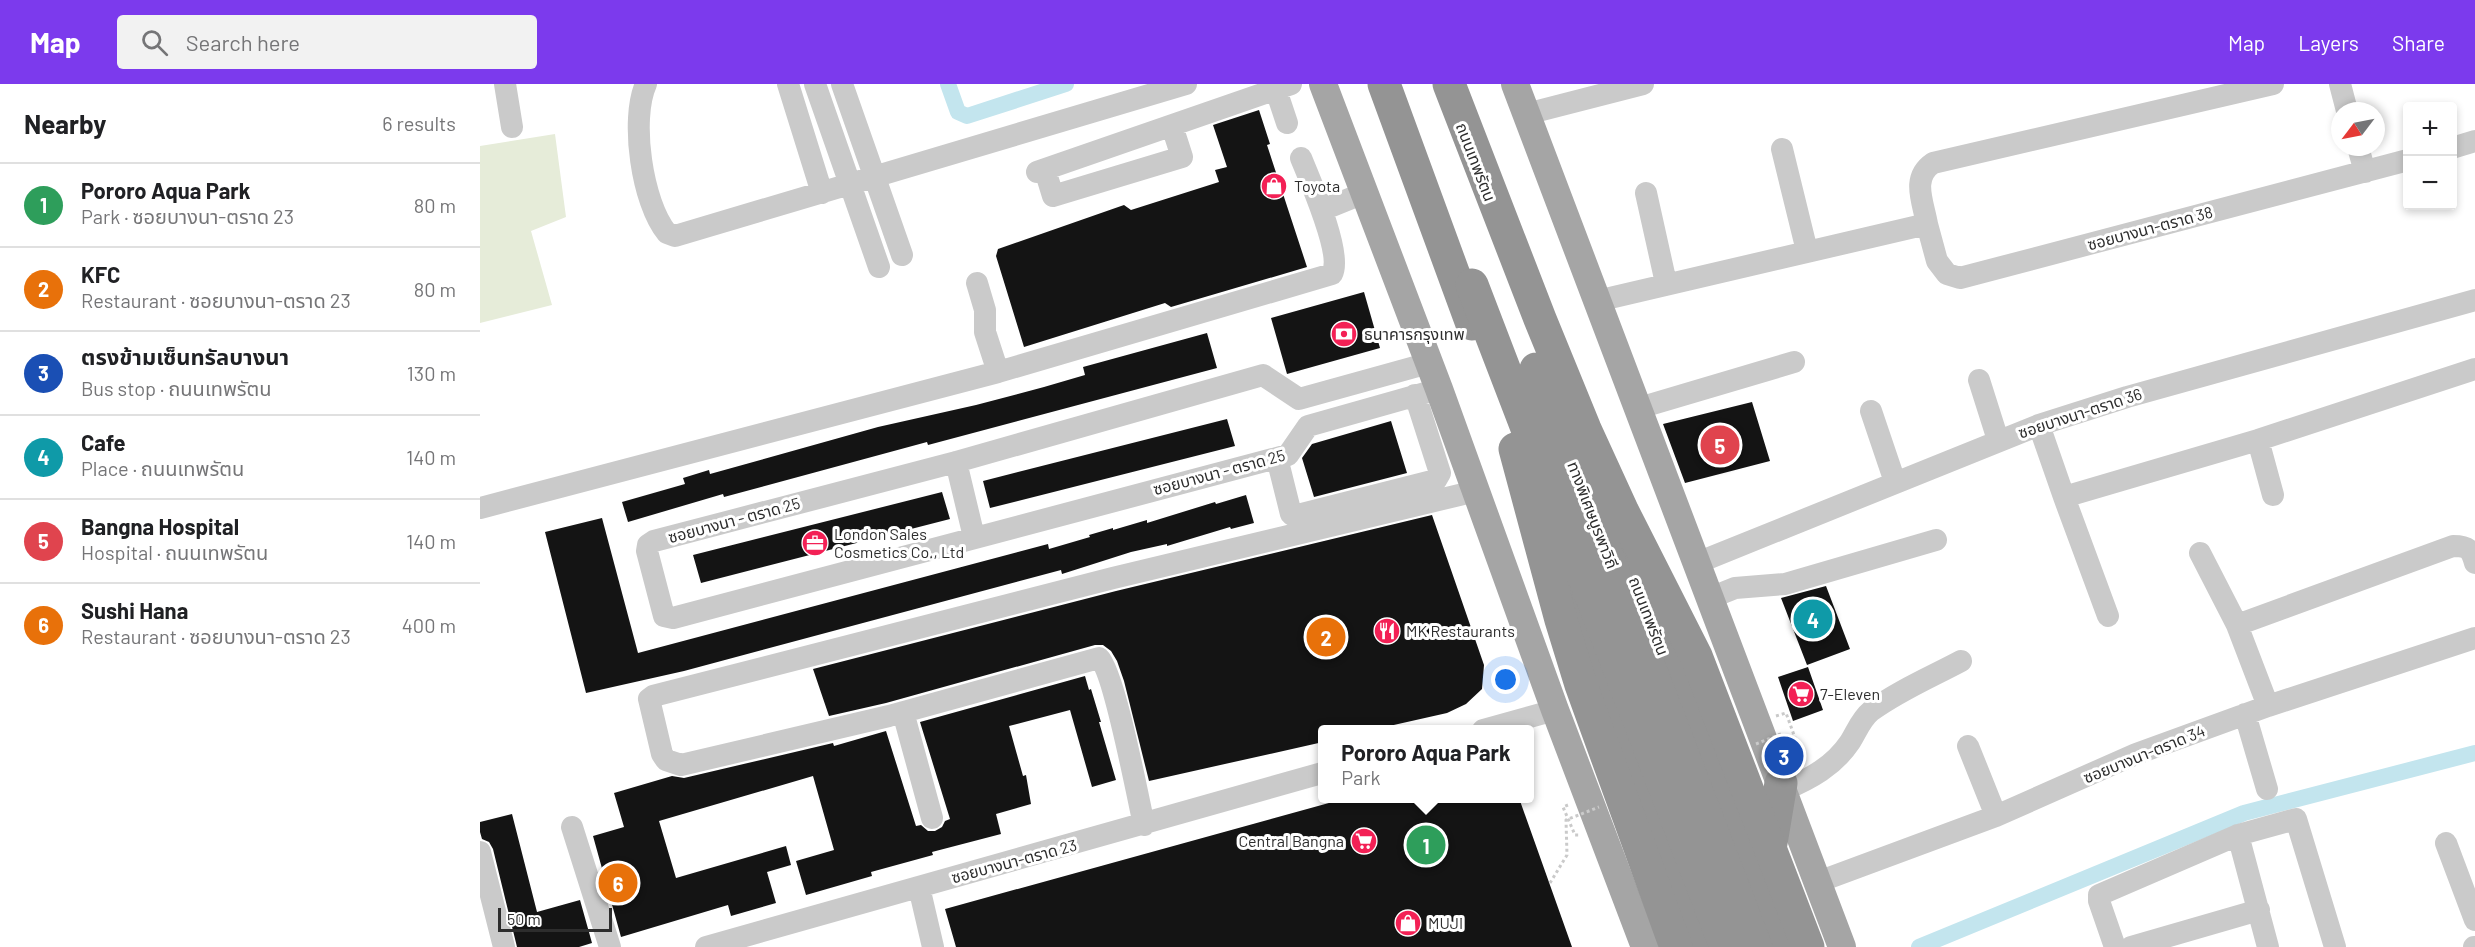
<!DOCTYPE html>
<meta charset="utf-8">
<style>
:root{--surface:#fff;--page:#f2f2f2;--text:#202124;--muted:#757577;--line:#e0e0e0;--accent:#7c3aed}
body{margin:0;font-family:Barlow,"Noto Sans Thai",sans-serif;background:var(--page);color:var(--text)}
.controls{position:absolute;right:18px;top:18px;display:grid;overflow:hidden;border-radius:6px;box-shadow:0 3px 9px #0003}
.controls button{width:54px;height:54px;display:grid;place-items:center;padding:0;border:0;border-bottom:2px solid var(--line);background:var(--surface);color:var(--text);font:30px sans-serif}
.compass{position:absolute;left:1851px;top:18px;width:54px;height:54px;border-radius:50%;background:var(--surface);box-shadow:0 3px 9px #0003;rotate:238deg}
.scale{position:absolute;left:18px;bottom:15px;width:114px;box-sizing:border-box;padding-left:6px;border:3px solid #2d2d2d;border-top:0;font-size:16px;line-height:21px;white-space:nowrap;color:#2d2d2d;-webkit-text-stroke:4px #fff;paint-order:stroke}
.you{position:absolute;left:1026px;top:596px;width:21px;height:21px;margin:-15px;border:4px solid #fff;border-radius:50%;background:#1a73e8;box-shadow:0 0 0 9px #1a73e833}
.badge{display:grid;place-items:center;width:39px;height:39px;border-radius:50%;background:var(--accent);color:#fff;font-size:20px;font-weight:700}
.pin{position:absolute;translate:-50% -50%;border:3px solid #fff;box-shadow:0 2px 6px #0006}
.popup{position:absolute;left:838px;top:641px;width:216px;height:78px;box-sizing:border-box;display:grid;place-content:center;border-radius:6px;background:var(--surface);filter:drop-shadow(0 2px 4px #0005);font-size:20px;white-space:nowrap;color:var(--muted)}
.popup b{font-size:22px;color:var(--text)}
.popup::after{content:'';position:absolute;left:50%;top:100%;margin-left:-12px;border:12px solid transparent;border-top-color:var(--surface)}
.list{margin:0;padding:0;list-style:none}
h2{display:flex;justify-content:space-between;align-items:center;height:78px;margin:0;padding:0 24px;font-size:26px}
h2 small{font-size:20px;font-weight:400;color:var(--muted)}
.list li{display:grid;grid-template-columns:39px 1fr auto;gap:18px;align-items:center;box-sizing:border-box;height:84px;padding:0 24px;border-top:2px solid var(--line)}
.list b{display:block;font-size:22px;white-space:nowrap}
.list p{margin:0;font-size:20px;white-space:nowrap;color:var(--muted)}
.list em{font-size:20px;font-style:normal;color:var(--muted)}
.icon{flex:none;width:33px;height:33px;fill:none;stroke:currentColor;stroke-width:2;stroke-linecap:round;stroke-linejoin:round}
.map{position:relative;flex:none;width:1995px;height:863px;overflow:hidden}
header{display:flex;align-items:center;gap:36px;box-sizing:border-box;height:84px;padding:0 30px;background:var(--accent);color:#fff}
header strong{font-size:28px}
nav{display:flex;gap:33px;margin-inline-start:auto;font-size:21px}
.search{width:420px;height:54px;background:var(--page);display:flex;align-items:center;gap:15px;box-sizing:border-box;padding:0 21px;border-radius:6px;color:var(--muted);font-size:22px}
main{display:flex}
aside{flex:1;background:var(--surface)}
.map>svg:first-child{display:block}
.green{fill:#e6ecd9}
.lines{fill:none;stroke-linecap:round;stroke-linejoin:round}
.canal{stroke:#c3e5ee;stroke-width:16}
.building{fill:#141414}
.path{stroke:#cacaca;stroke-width:3;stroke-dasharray:3 3;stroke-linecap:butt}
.minor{stroke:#cacaca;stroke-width:22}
.major{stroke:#a5a5a5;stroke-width:28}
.highway{stroke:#949494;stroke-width:33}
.path-bridge{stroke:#cacaca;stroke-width:3;stroke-dasharray:3 3;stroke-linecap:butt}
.highway-bridge{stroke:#949494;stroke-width:33}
.labels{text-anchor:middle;stroke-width:6;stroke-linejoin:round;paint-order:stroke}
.street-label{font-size:16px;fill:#2d2d2d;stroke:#fff}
.poi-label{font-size:16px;fill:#2d2d2d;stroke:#fff;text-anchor:start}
</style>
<header>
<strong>Map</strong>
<div class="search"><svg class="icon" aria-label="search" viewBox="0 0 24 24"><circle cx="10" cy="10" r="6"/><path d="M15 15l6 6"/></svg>Search here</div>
<nav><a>Map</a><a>Layers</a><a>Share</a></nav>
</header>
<main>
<aside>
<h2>Nearby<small>6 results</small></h2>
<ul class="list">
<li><span class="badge" style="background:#2e9e5b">1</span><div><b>Pororo Aqua Park</b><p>Park · ซอยบางนา-ตราด 23</p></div><em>80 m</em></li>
<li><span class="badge" style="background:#e8710a">2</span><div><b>KFC</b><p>Restaurant · ซอยบางนา-ตราด 23</p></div><em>80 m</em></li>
<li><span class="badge" style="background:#1a4fb4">3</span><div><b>ตรงข้ามเซ็นทรัลบางนา</b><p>Bus stop · ถนนเทพรัตน</p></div><em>130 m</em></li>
<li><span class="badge" style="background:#0f9aa8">4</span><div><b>Cafe</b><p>Place · ถนนเทพรัตน</p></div><em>140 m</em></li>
<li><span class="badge" style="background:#e0444e">5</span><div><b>Bangna Hospital</b><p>Hospital · ถนนเทพรัตน</p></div><em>140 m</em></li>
<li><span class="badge" style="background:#e8710a">6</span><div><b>Sushi Hana</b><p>Restaurant · ซอยบางนา-ตราด 23</p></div><em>400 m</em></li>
</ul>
</aside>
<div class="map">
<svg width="1995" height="863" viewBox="0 0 1995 863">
<rect width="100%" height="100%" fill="#fff"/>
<path class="green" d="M75,50L86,133L51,147L72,221L0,239V62Z"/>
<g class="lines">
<path class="canal" d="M468,0L478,28L487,32L586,0
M1439,863L1764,729L1995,669"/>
</g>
<path class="building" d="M779,26L790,60L787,61L827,183L691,223L685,219L544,263L516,172L518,165L644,121L651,126L739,98L735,86L747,83L733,41Z
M884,208L900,264L807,290L791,234Z
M727,249L737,284L448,361L447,358L244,413L243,410L148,438L142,418L205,400L203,394L229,386L230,390L398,343L496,321L564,303L605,291L603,283Z
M1272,318L1290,377L1205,399L1183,340Z
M747,335L755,362L510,424L503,397Z
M911,337L927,389L834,413L822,374L832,360Z
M462,408L470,435L221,499L213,471Z
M766,411L774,439L751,445L750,443L687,462V460L651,468L582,490L581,486L204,587L106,609L65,448L122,434L158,569L568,460L569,465L610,453L609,451L633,444V446L667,436V439L735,418L736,420Z
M952,431L1004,581L1002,605L986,620L967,629L896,645H843V658L669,697L644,597L637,577L631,567L623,561H615L406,619L349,632L333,585L636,507Z
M1346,502L1370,565L1327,581L1301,514Z
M1328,583L1343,626L1313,637L1298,593Z
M605,592L609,606L611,605L621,638H619L636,696L612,703L590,626L529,642L543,692L546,691L551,720L516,730L521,750L452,768L453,771L391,788L392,792L326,811L316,777L354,766L333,692L179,737L196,794L306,762L311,781L287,788L296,819L251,832L248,821L141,853L113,752L144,743L134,709L192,692L204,694L353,659L354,662L406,647L436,742L441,741L448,747H455L462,743L465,737L470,735L440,638Z
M867,714H1039L1092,863H476L465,825Z
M32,730L57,828L100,816L112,859L99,863H37L13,765L9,758L2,755L0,748V738Z"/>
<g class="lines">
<path class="path" d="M1296,632L1306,629L1318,662L1309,665
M1088,721L1083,723L1095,751H1099"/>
<path class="minor" d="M25,0L32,43
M166,0C150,35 162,119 187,149L195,152L706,0
M308,0L342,109
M335,0L399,183
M362,0L422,171
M1860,0L1867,27
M796,6L807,39
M1046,30L1163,0
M1878,63L1885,88
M1972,64L1995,57
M1302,65L1327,167
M565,86L573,112L702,73L692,42
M557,88L811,0
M1166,109L1186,199
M842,126L884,109
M1447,140L1457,177L1467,190L1480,194L1928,76
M497,199L505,226V248L518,288
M1117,217L1447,140C1443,117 1431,94 1453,79L1793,0
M949,279L819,315L783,291L476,378L174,457L168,461L167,467L184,532L193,534L808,371L828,342L959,305
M1499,296L1518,356
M1159,324L1314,278
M1391,327L1415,398
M1559,341L1584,413L1778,356L1995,285
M1778,356L1793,411
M797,374L811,430L814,432L956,396L960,389L935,311
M476,378L494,453
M1584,413L1628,532
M0,424L518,288L852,190C863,171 830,96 821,74
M1720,469L1757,541L1973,462C1988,462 1991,465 1995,479
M1217,479L1559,341L1647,313L1995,216
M1230,514L1255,504L1305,500L1456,456
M1757,541L1788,622
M423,628L452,734
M1765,630L1787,705
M1003,646L1075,626
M1488,662L1516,732
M1304,706C1330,695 1354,682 1370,658C1377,647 1381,635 1391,627C1418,607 1451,593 1481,577
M664,741C658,714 634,587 619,574L409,632L201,681L186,676L182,670L169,615L173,612L633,494L996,407
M92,743L130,863
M1758,751L1788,863
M1966,759L1995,836
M0,768L24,863
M1338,798L1516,732L1656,670L1788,622L1995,554
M439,803L453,863
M226,863L842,689
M1635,863L1619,817V811L1758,751L1816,735L1855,863
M1651,863L1779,826
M1994,863H1995"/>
<path class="major" d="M843,0L959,305L1075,626L1165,863
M1035,0L1362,863"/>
<path class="highway" d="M904,0L992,240
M1130,428L1295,863
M1076,469L1225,863
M1288,777L1301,699"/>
<path class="path-bridge" d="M1276,660L1303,649
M1070,799L1087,771L1086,736L1119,723"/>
<path class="highway-bridge" d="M969,0L1060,235L1105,345L1143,428L1216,572L1328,863
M992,201L1246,863
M1056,285L1276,863
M1035,365L1081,536L1101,601L1196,863"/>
</g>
<defs>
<symbol id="shop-disc" viewBox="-11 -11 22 22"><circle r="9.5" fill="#f32055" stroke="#fff"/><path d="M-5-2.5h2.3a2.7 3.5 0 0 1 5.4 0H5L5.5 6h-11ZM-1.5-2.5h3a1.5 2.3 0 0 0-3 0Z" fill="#fff"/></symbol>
<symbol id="bank-disc" viewBox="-11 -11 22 22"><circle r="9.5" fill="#f32055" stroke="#fff"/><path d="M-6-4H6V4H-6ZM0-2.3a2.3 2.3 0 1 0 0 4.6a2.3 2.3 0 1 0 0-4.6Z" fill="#fff"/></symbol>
<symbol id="office-disc" viewBox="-11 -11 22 22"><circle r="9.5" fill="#f32055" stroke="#fff"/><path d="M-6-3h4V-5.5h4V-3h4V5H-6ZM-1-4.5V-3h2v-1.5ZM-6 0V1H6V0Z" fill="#fff"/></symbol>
<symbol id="restaurant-disc" viewBox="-11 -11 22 22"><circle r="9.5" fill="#f32055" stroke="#fff"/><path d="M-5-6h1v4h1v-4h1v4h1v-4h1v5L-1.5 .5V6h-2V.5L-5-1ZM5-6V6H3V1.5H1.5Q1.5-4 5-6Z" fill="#fff"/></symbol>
<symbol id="supermarket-disc" viewBox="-11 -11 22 22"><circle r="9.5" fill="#f32055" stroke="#fff"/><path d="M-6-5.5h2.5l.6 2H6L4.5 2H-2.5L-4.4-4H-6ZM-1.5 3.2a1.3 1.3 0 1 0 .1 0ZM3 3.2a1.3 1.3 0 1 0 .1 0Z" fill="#fff"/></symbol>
</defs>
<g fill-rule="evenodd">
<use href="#shop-disc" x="779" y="87" width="30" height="30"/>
<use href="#bank-disc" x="849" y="235" width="30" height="30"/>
<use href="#office-disc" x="320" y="444" width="30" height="30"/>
<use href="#restaurant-disc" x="892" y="532" width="30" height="30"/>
<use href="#supermarket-disc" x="1306" y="595" width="30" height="30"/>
<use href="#supermarket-disc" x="869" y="742" width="30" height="30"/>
<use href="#shop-disc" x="913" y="824" width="30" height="30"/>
</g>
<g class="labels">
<g class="street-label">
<text transform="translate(996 78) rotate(69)" y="6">ถนนเทพรัตน</text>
<text transform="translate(1670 144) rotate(-15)" y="6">ซอยบางนา-ตราด 38</text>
<text transform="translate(1600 329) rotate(-18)" y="6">ซอยบางนา-ตราด 36</text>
<text transform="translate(739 388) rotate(-15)" y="6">ซอยบางนา - ตราด 25</text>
<text transform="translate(1113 431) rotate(69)" y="6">ทางพิเศษบูรพาวิถี</text>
<text transform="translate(254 436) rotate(-15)" y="6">ซอยบางนา - ตราด 25</text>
<text transform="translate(1169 532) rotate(69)" y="6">ถนนเทพรัตน</text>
<text transform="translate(1664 670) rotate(-22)" y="6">ซอยบางนา-ตราด 34</text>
<text transform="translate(534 777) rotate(-15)" y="6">ซอยบางนา-ตราด 23</text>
</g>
<g class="poi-label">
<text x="814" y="108">Toyota</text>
<text x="884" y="256">ธนาคารกรุงเทพ</text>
<text x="354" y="456">London Sales<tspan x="354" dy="18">Cosmetics Co., Ltd</tspan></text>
<text x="926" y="553">MK Restaurants</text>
<text x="1340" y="616">7-Eleven</text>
<text x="864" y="763" text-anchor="end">Central Bangna</text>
<text x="948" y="845">MUJI</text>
</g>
</g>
</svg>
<div class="controls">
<button>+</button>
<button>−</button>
</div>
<svg class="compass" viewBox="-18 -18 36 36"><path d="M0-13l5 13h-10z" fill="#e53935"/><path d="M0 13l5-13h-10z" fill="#757577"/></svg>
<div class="scale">50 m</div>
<div class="you"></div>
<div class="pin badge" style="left:946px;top:761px;background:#2e9e5b">1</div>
<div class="popup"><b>Pororo Aqua Park</b>Park</div>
<div class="pin badge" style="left:846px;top:553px;background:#e8710a">2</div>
<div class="pin badge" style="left:1304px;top:672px;background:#1a4fb4">3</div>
<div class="pin badge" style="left:1333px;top:535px;background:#0f9aa8">4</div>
<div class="pin badge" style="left:1240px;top:361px;background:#e0444e">5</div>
<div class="pin badge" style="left:138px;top:799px;background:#e8710a">6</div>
</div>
</main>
